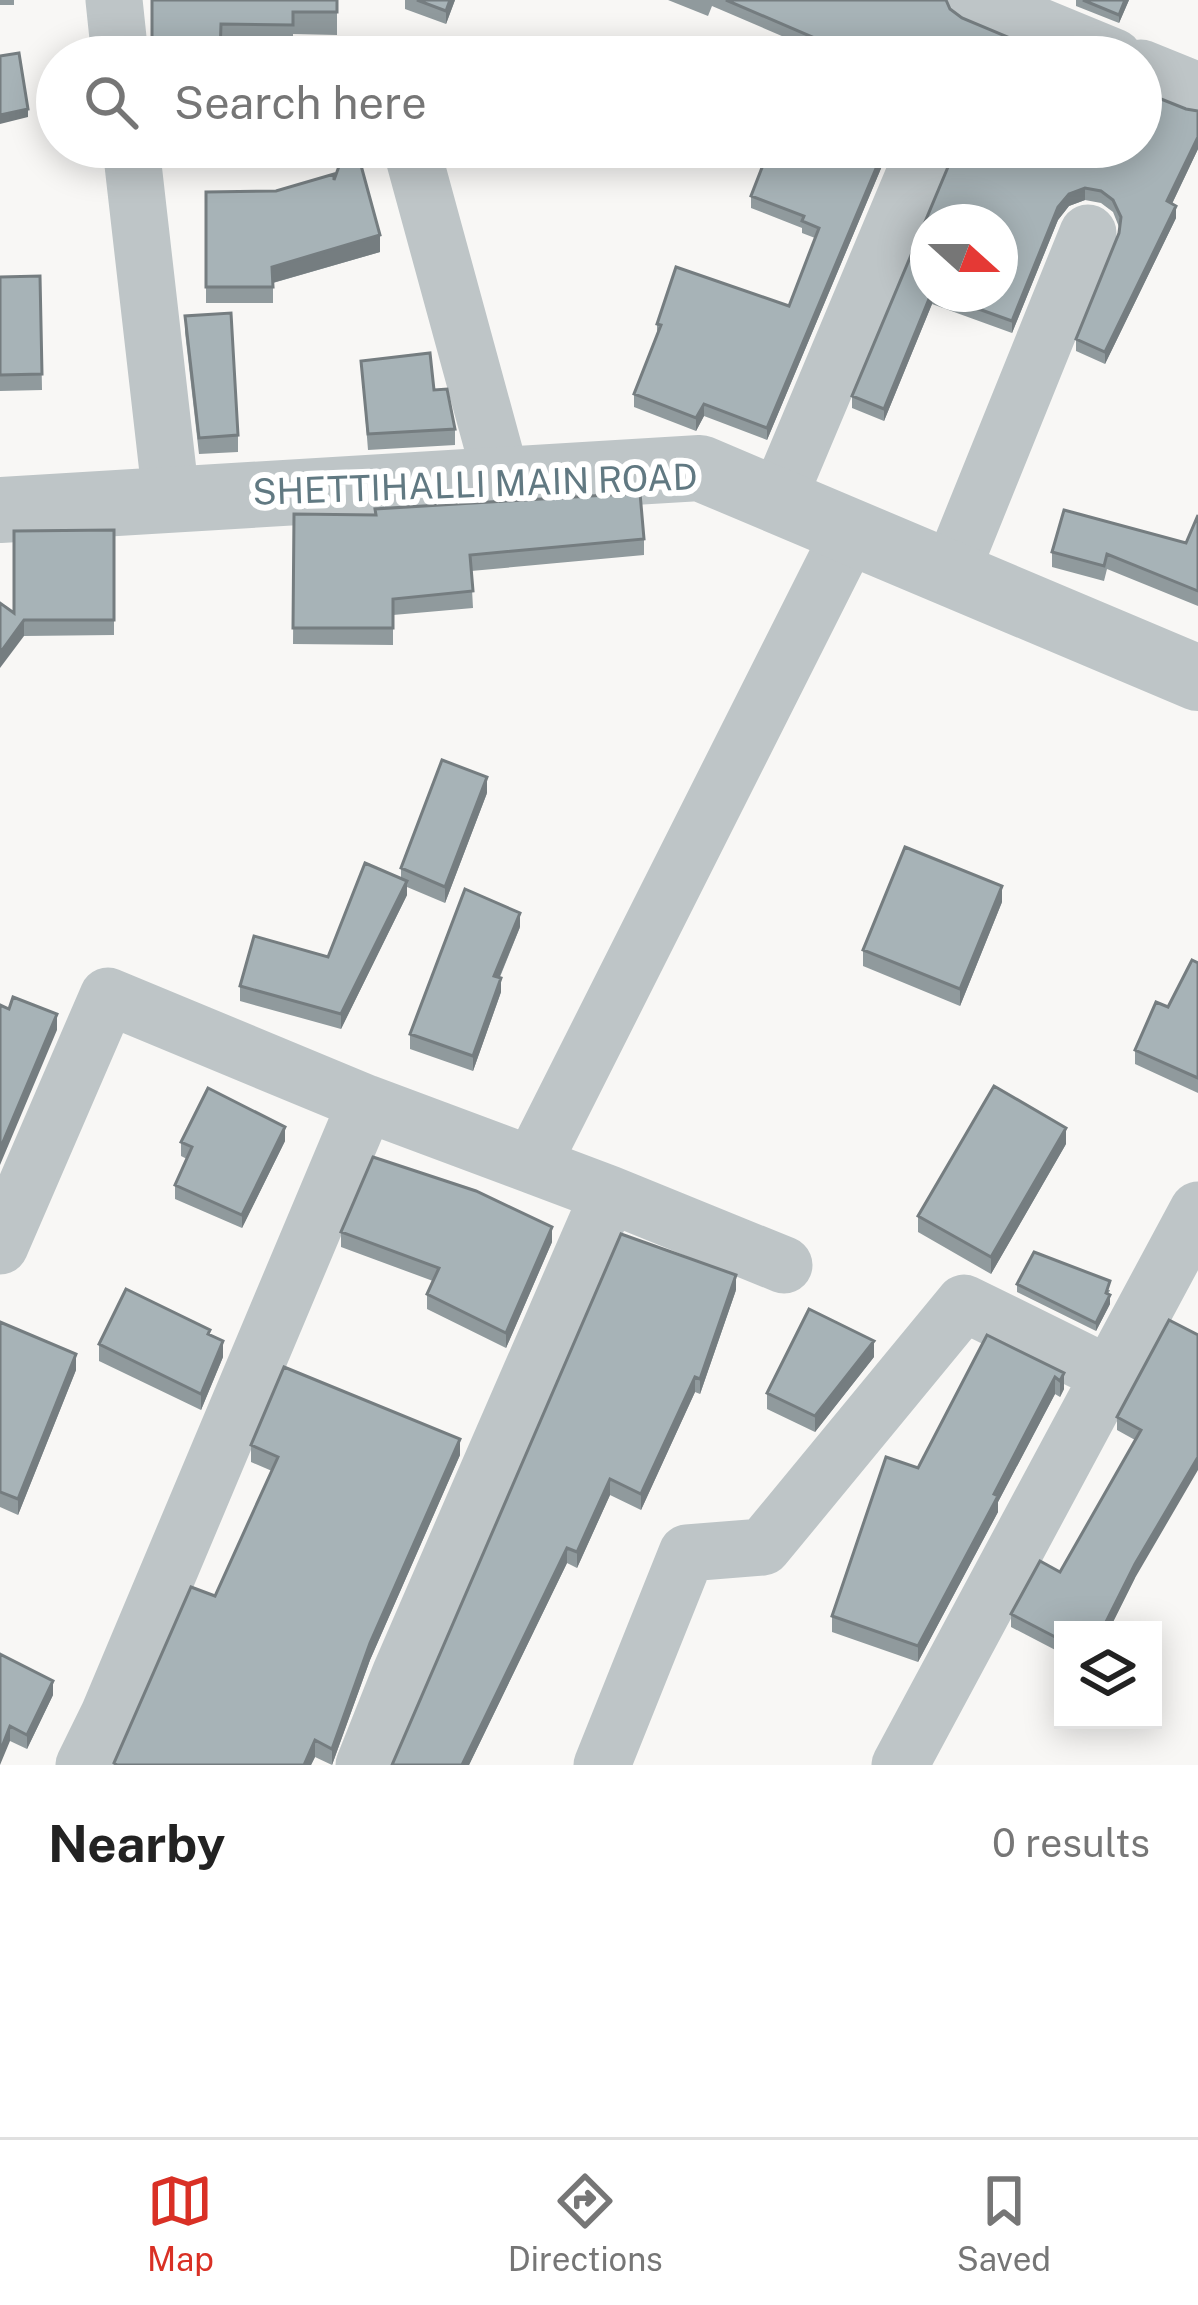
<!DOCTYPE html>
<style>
:root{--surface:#fff;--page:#f6f6f6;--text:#222;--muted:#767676;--line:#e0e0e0;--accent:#d93025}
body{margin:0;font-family:"Public Sans",sans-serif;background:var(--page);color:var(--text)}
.controls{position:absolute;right:36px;bottom:36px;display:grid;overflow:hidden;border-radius:0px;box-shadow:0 6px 30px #0003}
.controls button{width:108px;height:108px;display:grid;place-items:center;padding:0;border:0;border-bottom:3px solid var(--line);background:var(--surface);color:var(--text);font:60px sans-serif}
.compass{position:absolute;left:910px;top:204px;width:108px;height:108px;border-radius:50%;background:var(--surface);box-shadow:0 6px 30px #0003;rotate:111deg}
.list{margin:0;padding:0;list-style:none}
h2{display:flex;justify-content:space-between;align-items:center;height:156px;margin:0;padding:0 48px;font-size:51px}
h2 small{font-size:39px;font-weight:400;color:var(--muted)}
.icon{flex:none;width:66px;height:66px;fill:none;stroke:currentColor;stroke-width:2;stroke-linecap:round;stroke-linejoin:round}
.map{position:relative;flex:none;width:1198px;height:1765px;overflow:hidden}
.search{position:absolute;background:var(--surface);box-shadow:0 6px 30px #0003;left:36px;right:36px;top:36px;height:132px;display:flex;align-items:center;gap:30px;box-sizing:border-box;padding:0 42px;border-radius:66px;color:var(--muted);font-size:45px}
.sheet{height:372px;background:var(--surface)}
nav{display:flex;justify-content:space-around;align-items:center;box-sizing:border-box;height:168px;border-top:3px solid var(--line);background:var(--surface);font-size:33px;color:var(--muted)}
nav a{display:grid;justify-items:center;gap:6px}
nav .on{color:var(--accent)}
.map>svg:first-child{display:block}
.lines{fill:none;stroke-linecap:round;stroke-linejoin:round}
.minor{stroke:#bec5c7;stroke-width:57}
.tertiary{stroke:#bec5c7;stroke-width:66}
.wall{fill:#909a9d;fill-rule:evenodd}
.shaded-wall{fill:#757d80}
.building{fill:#a7b3b7;stroke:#757d80;stroke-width:3}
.labels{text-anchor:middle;stroke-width:12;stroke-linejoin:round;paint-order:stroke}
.street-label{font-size:36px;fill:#617982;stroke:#fff}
</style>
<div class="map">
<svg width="1198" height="1765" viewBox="0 0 1198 1765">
<rect width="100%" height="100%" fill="#f8f7f5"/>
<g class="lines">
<path class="minor" d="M114,0L120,57
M975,0L1114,57
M1141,68L1198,91
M131,147L171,498
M411,147L502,480
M777,501L923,154
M951,572L1088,233
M609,1194L784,1265
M0,1246L108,996L366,1103L532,1165
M84,1765L109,1714L366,1103
M364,1765L401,1672L609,1194L532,1165L851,531
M602,1765L687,1553L763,1547L964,1303L1110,1375
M900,1765L1198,1210"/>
<path class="tertiary" d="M0,510L700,468L1198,678"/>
</g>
<path class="wall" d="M0,0H14V5H0Z
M152,0H337V35L293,34V47H221V57H152Z
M405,0H455L446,24L405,9Z
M668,0H946L950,9L962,18L1022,55H826L712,6L708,16Z
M1076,0H1129L1119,23L1076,6Z
M1141,91L1186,109L1198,111V149L1172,204L1176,206V218L1105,364L1076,351V339L1119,233V227L1113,212L1101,203L1085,200L1069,206L1058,220L1012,333L932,304L884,421L852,408V396L953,155L954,147H1027L1069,164L1075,147H1141ZM928,222H1000V294H928Z
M770,147H890L767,440L704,416L696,431L634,407V394L657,334V324L789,306L815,238L802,233V228L751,208V196Z
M206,192L380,252L273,283V303H206Z
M40,276L42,390L0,391V277Z
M185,316L238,435V452L199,454L185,332Z
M361,361L434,390L455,429V445L368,450Z
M294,514L644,539V555L471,571L473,608L393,615V645L293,644Z
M1198,515V606L1107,569L1104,581L1052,567V552L1186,543Z
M114,530V635L24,636L14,613Z
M487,793L445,903L407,887V895L341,1029L240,1001V986L328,957L401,878V868Z
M1002,902L960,1006L863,966V950Z
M520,927L500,977L501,992L473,1071L410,1049V1034Z
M1198,963V1093L1135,1064V1050L1168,1007Z
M285,1141L242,1228L175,1199V1185L187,1159L181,1156V1142Z
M1066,1144L991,1274L918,1232V1216Z
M341,1232L552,1242L506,1348L427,1309V1294L433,1281L341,1247Z
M1017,1284L1110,1290L1108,1295L1110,1304L1096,1331L1017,1292Z
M736,1290L700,1394L695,1392L641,1510L610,1495L577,1568L567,1563L469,1765H392Z
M1169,1320L1135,1578L1109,1630H1063V1654L1011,1627V1614L1060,1572L1135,1440L1117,1430V1417Z
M0,1322L76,1370L18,1515L0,1507Z
M210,1335L223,1357L201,1410L99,1361V1344Z
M987,1335L1064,1373V1389L1060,1397L1055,1394L998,1502V1512L918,1662L832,1632V1616L918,1468Z
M874,1357L815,1432L767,1409V1393Z
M251,1445L460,1455L370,1660L332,1765L315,1757L311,1765H114L215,1596L272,1471L251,1462Z
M0,1654L53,1695L27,1749L10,1741Z"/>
<path class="shaded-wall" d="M450,0H455L446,24V11Z
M1125,0H1129L1119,23V15Z
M28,109V117L0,124V115Z
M1198,137V149L1167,214V201Z
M885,147H890L767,440V428Z
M1085,188V200L1069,206L1058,220L1012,333V321L1058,207L1069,194Z
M1176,206V218L1105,364V352Z
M380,235V252L272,283V267Z
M932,294V304L884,421V409Z
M704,404V416L696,431V418Z
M24,620V636L0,668V653Z
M487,777V793L445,903V887Z
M407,881V895L341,1029V1014Z
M1002,886V902L960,1006V989Z
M520,913V927L494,990V976Z
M501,978V992L473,1071V1056Z
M57,1014V1030L0,1165V1149Z
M285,1127V1141L242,1228V1215Z
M1066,1128V1144L991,1274V1257Z
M552,1227V1242L506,1348V1333Z
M736,1275V1290L700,1394V1379Z
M1110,1295V1304L1096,1331V1323Z
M223,1341V1357L201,1410V1394Z
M874,1341V1357L815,1432V1416Z
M76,1354V1370L18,1515V1499Z
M1064,1373V1389L1060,1397V1381Z
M695,1377V1392L641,1510V1494Z
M1055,1377V1394L998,1502V1512L918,1662V1646Z
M460,1439V1455L370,1660L332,1765V1749L370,1643Z
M1198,1457V1470L1135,1578L1109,1630H1102L1135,1564Z
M610,1479V1495L577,1568V1552Z
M567,1548V1563L469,1765H462Z
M53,1681V1695L27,1749V1735Z
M10,1726V1741L0,1765V1752Z
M315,1740V1757L311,1765H304Z"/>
<path class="building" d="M152,0H337V12H293V25L221,24L220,55L152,54Z
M417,0H450L446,11Z
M726,0H946L950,9L962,18L1022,43L1017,57H826L831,45Z
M1083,0H1125L1119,15Z
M19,53L28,109L0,115V56Z
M1141,91L1186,109L1198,111V137L1167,201L1176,206L1105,352L1076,339L1119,233L1121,217L1113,200L1101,191L1085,188L1069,194L1058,207L1012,321L937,294H1000V222H928V294H931L884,409L852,396L953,155L955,147H1027L1069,164L1075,147H1141Z
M346,147H356L380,235L272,267L273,287H206V192L276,191L334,174V180Z
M770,147H885L767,428L704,404L696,418L634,394L661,325L657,324L676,267L789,306L819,228L802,221L804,216L751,196Z
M40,276L42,374L0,375V277Z
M231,313L238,435L199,438L185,316Z
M430,353L434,390L447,389L455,429L368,434L361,361Z
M640,493L644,539L470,555L473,591L393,599V628H293L294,514L376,515L375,509Z
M1064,510L1186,543L1198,515V591L1107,554L1104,566L1052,552Z
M114,530V620H24L0,653V603L14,613V531Z
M442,760L487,777L445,887L401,868Z
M905,847L1002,886L960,989L863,950Z
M365,863L407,881L341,1014L240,986L254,936L328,957Z
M465,889L520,913L494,976L501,978L473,1056L410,1034Z
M1192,960L1198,963V1078L1135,1050L1156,1002L1168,1007Z
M13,997L57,1014L0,1149V1005L9,1009Z
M994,1086L1066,1128L991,1257L918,1216Z
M208,1088L285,1127L242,1215L175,1185L192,1147L181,1142Z
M373,1157L476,1191L552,1227L506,1333L427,1294L439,1268L341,1232Z
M621,1234L736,1275L700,1379L695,1377L641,1494L610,1479L577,1552L567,1548L462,1765H392Z
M1034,1252L1110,1281L1106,1293L1110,1295L1096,1323L1017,1284Z
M126,1289L210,1330L208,1334L223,1341L201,1394L99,1344Z
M809,1309L874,1341L815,1416L767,1393Z
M1169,1320L1198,1335V1457L1135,1564L1102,1630H1063V1641L1011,1614L1040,1561L1060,1572L1141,1430L1117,1417Z
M0,1322L76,1354L18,1499L0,1492Z
M987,1335L1064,1373L1060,1381L1055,1377L994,1494L998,1496L918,1646L832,1616L886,1457L918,1468Z
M284,1367L460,1439L370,1643L332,1749L315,1740L304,1765H117L114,1763L191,1587L215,1596L278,1457L251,1445Z
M0,1654L53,1681L27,1735L10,1726L0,1752Z"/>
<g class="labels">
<g class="street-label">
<text transform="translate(475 484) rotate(-2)" y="13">SHETTIHALLI MAIN ROAD</text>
</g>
</g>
</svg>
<div class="controls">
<button><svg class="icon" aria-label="layers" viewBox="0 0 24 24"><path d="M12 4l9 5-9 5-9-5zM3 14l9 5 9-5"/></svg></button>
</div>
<svg class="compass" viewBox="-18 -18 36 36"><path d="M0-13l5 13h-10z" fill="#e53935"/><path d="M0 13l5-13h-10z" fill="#767676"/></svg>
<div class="search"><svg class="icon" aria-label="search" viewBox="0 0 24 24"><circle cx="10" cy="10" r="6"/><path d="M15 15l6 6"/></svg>Search here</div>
</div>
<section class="sheet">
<h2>Nearby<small>0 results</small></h2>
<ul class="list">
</ul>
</section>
<nav>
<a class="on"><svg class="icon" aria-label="map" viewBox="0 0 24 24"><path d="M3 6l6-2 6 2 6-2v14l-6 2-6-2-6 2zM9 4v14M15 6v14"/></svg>Map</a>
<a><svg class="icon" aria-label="directions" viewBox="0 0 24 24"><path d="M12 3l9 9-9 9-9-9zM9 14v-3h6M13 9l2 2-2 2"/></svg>Directions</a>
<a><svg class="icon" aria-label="saved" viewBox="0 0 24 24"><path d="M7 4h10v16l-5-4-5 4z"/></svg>Saved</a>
</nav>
